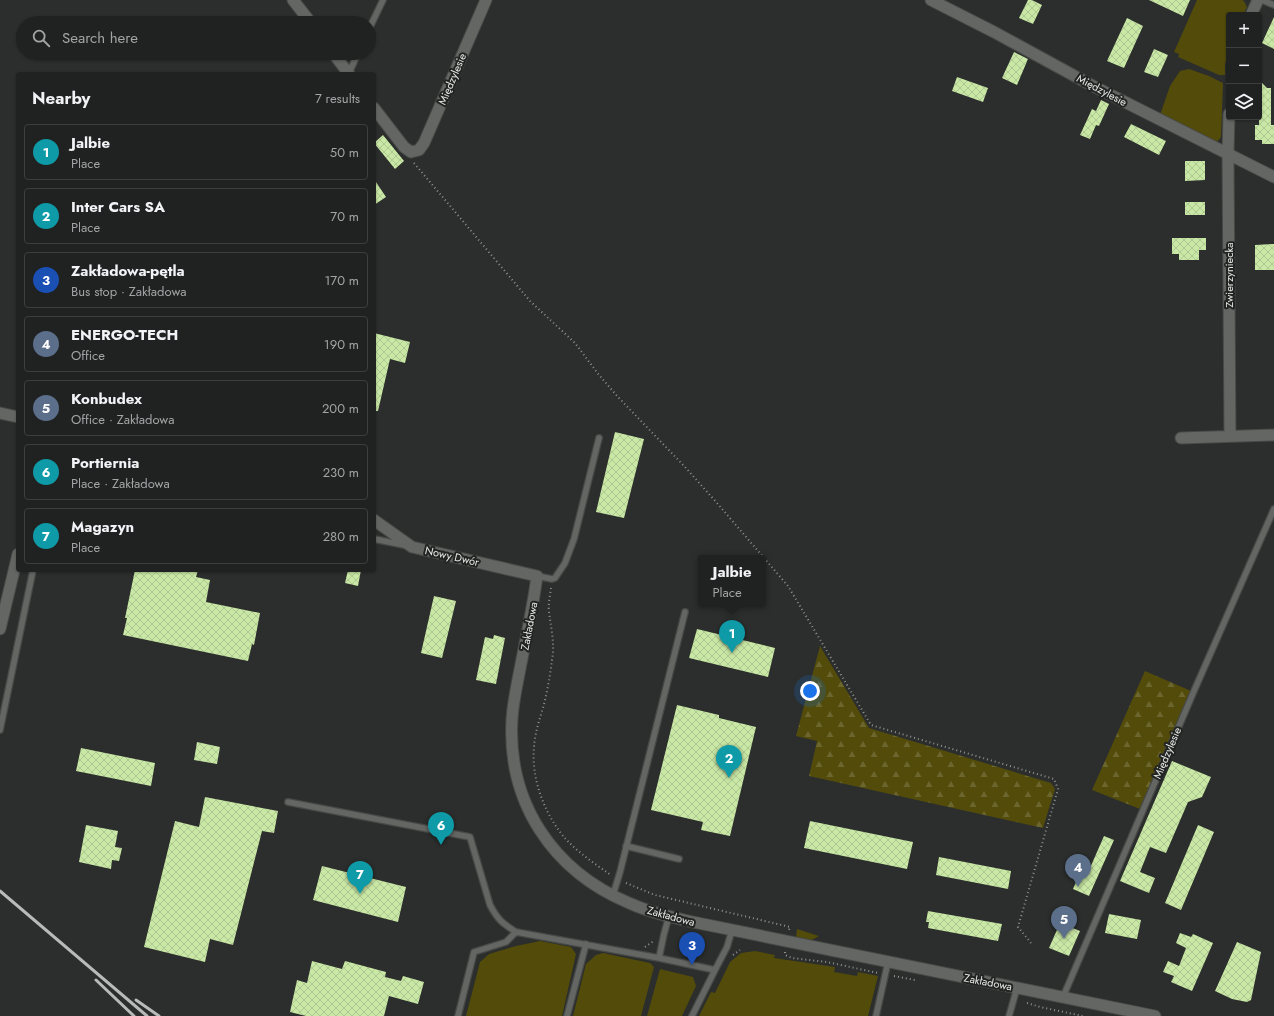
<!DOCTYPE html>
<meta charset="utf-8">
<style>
:root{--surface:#202221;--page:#2d2f2e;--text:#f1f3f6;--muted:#a2a4a5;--line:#3d3f3f;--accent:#db2777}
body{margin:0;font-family:Jost,sans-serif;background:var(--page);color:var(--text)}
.controls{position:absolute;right:12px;top:12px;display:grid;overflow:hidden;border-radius:4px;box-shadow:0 1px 3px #0004}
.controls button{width:36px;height:36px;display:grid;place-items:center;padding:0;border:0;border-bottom:1px solid var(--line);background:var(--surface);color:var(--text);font:20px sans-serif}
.you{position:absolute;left:810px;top:691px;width:14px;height:14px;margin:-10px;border:3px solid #fff;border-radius:50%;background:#1a73e8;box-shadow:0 0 0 6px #1a73e833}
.badge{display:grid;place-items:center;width:26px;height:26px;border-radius:50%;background:var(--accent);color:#fff;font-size:13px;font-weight:700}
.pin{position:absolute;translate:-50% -33px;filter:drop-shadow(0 1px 2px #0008)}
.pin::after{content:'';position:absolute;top:21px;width:14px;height:12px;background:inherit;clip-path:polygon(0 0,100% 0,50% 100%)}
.popup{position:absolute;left:698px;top:555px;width:68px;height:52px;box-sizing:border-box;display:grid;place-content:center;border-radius:4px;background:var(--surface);filter:drop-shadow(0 1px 3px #0005);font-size:13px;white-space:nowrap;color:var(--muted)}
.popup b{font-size:15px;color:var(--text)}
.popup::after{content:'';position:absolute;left:50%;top:100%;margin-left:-8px;border:8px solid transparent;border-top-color:var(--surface)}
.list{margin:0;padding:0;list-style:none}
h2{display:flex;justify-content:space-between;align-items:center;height:52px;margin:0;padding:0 16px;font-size:17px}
h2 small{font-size:13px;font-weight:400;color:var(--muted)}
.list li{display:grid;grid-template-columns:26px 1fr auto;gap:12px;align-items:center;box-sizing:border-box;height:56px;margin:0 8px 8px;padding:0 8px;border:1px solid var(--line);border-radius:4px}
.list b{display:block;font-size:15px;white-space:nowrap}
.list p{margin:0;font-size:13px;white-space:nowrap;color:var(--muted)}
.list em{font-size:13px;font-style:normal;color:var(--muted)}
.icon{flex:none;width:22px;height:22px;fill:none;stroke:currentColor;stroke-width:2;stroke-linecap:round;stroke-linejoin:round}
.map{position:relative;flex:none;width:1274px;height:1016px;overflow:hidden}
.search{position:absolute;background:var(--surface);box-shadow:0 1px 3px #0004;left:16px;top:16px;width:360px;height:44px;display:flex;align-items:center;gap:10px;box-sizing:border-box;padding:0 14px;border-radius:22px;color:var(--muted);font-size:15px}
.panel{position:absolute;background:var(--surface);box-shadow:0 1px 3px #0004;left:16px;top:72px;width:360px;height:500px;border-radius:4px}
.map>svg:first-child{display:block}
.green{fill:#524b0a}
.forest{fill:url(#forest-firs)}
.building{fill:url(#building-cross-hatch)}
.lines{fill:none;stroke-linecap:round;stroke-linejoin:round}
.lane-casing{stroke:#474947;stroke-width:8}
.street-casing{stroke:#474947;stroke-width:13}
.path{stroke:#8f9290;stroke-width:2;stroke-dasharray:1 3;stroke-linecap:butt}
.lane{stroke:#636663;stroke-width:5.5}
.street{stroke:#636663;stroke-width:11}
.rail{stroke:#b8bbb9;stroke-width:3}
.labels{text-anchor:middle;stroke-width:4;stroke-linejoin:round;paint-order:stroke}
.street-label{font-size:11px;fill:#e7e9e7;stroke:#212422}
</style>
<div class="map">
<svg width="1274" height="1016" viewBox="0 0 1274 1016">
<defs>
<pattern id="forest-firs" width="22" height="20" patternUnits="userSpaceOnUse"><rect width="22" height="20" fill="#524b0a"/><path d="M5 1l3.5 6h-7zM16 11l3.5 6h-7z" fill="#6b652e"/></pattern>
<pattern id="building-cross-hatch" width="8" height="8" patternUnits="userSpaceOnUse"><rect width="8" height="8" fill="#cae8a5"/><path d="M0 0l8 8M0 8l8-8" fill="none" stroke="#afc892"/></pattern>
</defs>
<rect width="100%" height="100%" fill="#2b2e2c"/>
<path class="green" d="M1197,0H1242L1244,1L1247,7L1243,15H1229V51L1225,64V75H1219L1178,57L1179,54L1174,52Z
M1189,69L1209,76L1223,83L1221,137L1218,141H1211L1160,115L1170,86L1180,71Z
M797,929L819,936L812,940L796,937Z
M540,941L571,947L576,954L562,1016H466L480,962L489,954L516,946Z
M755,951L775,955L774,958L835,967L834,972L857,976L858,972L878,976L868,1016H699L711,992L715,993L730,962L741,953Z
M603,953L650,963L654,967L641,1016H573L586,964L596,955Z
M660,969L693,977L696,986L682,1016H647Z"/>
<path class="forest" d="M820,646L869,728L1051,783L1055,789L1043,828L809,776L817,741L796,736Z
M1145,671L1191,691L1140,809L1092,790Z"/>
<path class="building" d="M1028,0H1032L1042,5L1033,24L1019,18Z
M1149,0H1190L1183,16Z
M1274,17V49L1262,43Z
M1127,18L1143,26L1124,68L1107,61Z
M1154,49L1168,55L1158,77L1144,72Z
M1014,52L1028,59L1017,85L1002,78Z
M957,77L988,88L983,102L952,91Z
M1259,80L1267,88H1271V125H1274V144H1262V140H1255V125H1259Z
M1101,100L1109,104L1099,126L1096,125L1090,139L1080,135L1092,109L1096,111Z
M1131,124L1166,141L1159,155L1124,137Z
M383,135L404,161L395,169L374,143Z
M1185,161H1205V180L1185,181Z
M374,179L386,197L374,205Z
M1185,202H1205V215H1185Z
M1172,238H1206V250H1199V260H1179V254H1172Z
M1274,244V270H1255V245Z
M374,333L410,342L405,363L390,359L378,411H374Z
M615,432L644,439L624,518L596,512Z
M135,570H198L196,577L210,580L206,602L260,613L254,645L252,644L248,661L123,635L127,618H125Z
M348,570H361L358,586L345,583Z
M434,596L456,601L442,658L421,653Z
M697,629L775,648L768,677L689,658Z
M494,635L505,638L496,684L476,680L485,637L493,639Z
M677,705L719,715V718L756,727L730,836L701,830L703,822L651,810Z
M197,742L220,747L217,764L194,760Z
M81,748L155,763L151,786L76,771Z
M1172,761L1211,777L1202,797L1188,802L1166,853L1150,847L1140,872L1155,878L1149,893L1120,881Z
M205,797L278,811L274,833L262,831L233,945L210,939L205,962L144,947L175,821L199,827Z
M810,821L913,842L907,869L804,848Z
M86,825L118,831L115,847L122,848L119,861L112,860L111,869L79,862Z
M1198,825L1214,832L1181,910L1165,903Z
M1104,836L1114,840L1089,896L1073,889L1083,865L1090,868Z
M939,857L1011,871L1008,889L936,875Z
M322,866L406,887L398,922L313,900Z
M928,911L1002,924L998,941L928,928L929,922H926Z
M1109,914L1141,920L1137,939L1105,933Z
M1060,923L1080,931L1069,956L1049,948Z
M1180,933L1191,937L1193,934L1213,943L1192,991L1171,982L1174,976L1163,972L1168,961L1179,966L1186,948L1176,943Z
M1237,942L1261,952L1251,1000L1247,1002L1232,999L1215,991Z
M312,961L342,969L345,961L386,972L385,977L401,981L403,976L424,982L418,1004L389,996L384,1016H306L290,1012L297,980L307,983Z"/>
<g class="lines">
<defs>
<path id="lane" d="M1262,0L1274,5
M369,29L383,0
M349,73L358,53
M374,539L404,545
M537,576L552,579L555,578L565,563L574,539L599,438
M0,730L33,570
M288,802L470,837L490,905C498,920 502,923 516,932L659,958
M626,846L679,859
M613,895L620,872L685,612
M669,916L664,934L659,958L715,970L727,947L732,930
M1063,997L1194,691L1274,509
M458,1016L474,952L506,942L516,932
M567,1016L586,944
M692,1016L715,970
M876,1016L888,962
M1009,1016L1017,988"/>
<path id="street" d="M293,0L311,23
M931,0L994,32L1093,86L1274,177
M1251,15L1258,0
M333,53L349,74
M374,108L404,147L411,152L419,150L424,143L486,0
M1229,114L1228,154L1230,436
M0,413L18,417
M1181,438L1274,435
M374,520L412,547L537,576C533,607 526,638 520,669C517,685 513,702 512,719C507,803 553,871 629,903C649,912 671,917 693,922L1155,1016
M0,629L18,554"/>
</defs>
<use href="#lane" class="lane-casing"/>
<use href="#street" class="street-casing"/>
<path class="path" d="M414,163L530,301L575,343L599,375L618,397L686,468L717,503L788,586L871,725L1054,779L1058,789L1018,927L1031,943
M551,588C550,596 548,604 549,612C551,628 555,644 552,660C550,676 547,693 543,708C539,721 535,733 534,747C531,778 544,813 564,837C577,852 595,864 611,875
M626,883L655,895L786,926L790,927L789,930
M645,947L652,942L653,939
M785,952V955L792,958L827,962L878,973
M733,955L740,950
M894,976L915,980
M1027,1003L1040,1007L1083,1016"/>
<use href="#lane" class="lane"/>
<use href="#street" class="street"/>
<path class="rail" d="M0,891L147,1016
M96,980L134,1016
M136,1000L159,1016"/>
</g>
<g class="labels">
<g class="street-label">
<text transform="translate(452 79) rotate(-67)" y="4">Międzylesie</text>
<text transform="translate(1102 90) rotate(28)" y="4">Międzylesie</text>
<text transform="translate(1229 275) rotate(-90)" y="4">Zwierzyniecka</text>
<text transform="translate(452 556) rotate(13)" y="4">Nowy Dwór</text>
<text transform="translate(529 626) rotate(-79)" y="4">Zakładowa</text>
<text transform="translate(1167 753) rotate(-67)" y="4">Międzylesie</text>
<text transform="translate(671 916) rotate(15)" y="4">Zakładowa</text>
<text transform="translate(988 982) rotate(11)" y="4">Zakładowa</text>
</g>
</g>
</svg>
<div class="controls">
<button>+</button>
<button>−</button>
<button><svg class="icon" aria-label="layers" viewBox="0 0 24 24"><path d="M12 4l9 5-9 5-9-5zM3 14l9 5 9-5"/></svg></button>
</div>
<div class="you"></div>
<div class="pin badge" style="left:732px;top:653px;background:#0f9aa8">1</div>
<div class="popup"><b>Jalbie</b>Place</div>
<div class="pin badge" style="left:729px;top:778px;background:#0f9aa8">2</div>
<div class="pin badge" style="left:692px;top:965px;background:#1a4fb4">3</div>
<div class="pin badge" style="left:1078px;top:887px;background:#5c6f8a">4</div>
<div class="pin badge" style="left:1064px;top:939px;background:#5c6f8a">5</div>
<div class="pin badge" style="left:441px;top:845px;background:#0f9aa8">6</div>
<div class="pin badge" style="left:360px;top:894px;background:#0f9aa8">7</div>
<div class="search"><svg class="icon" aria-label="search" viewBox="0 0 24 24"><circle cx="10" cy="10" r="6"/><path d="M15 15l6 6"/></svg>Search here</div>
<section class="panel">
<h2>Nearby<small>7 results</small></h2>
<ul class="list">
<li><span class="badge" style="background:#0f9aa8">1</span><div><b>Jalbie</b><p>Place</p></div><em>50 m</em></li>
<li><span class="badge" style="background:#0f9aa8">2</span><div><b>Inter Cars SA</b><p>Place</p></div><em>70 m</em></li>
<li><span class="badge" style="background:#1a4fb4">3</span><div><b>Zakładowa-pętla</b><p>Bus stop · Zakładowa</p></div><em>170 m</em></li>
<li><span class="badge" style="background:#5c6f8a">4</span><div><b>ENERGO-TECH</b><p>Office</p></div><em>190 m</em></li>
<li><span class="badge" style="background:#5c6f8a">5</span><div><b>Konbudex</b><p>Office · Zakładowa</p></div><em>200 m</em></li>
<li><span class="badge" style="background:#0f9aa8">6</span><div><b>Portiernia</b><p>Place · Zakładowa</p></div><em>230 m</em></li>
<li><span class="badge" style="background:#0f9aa8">7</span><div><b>Magazyn</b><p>Place</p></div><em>280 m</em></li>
</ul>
</section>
</div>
